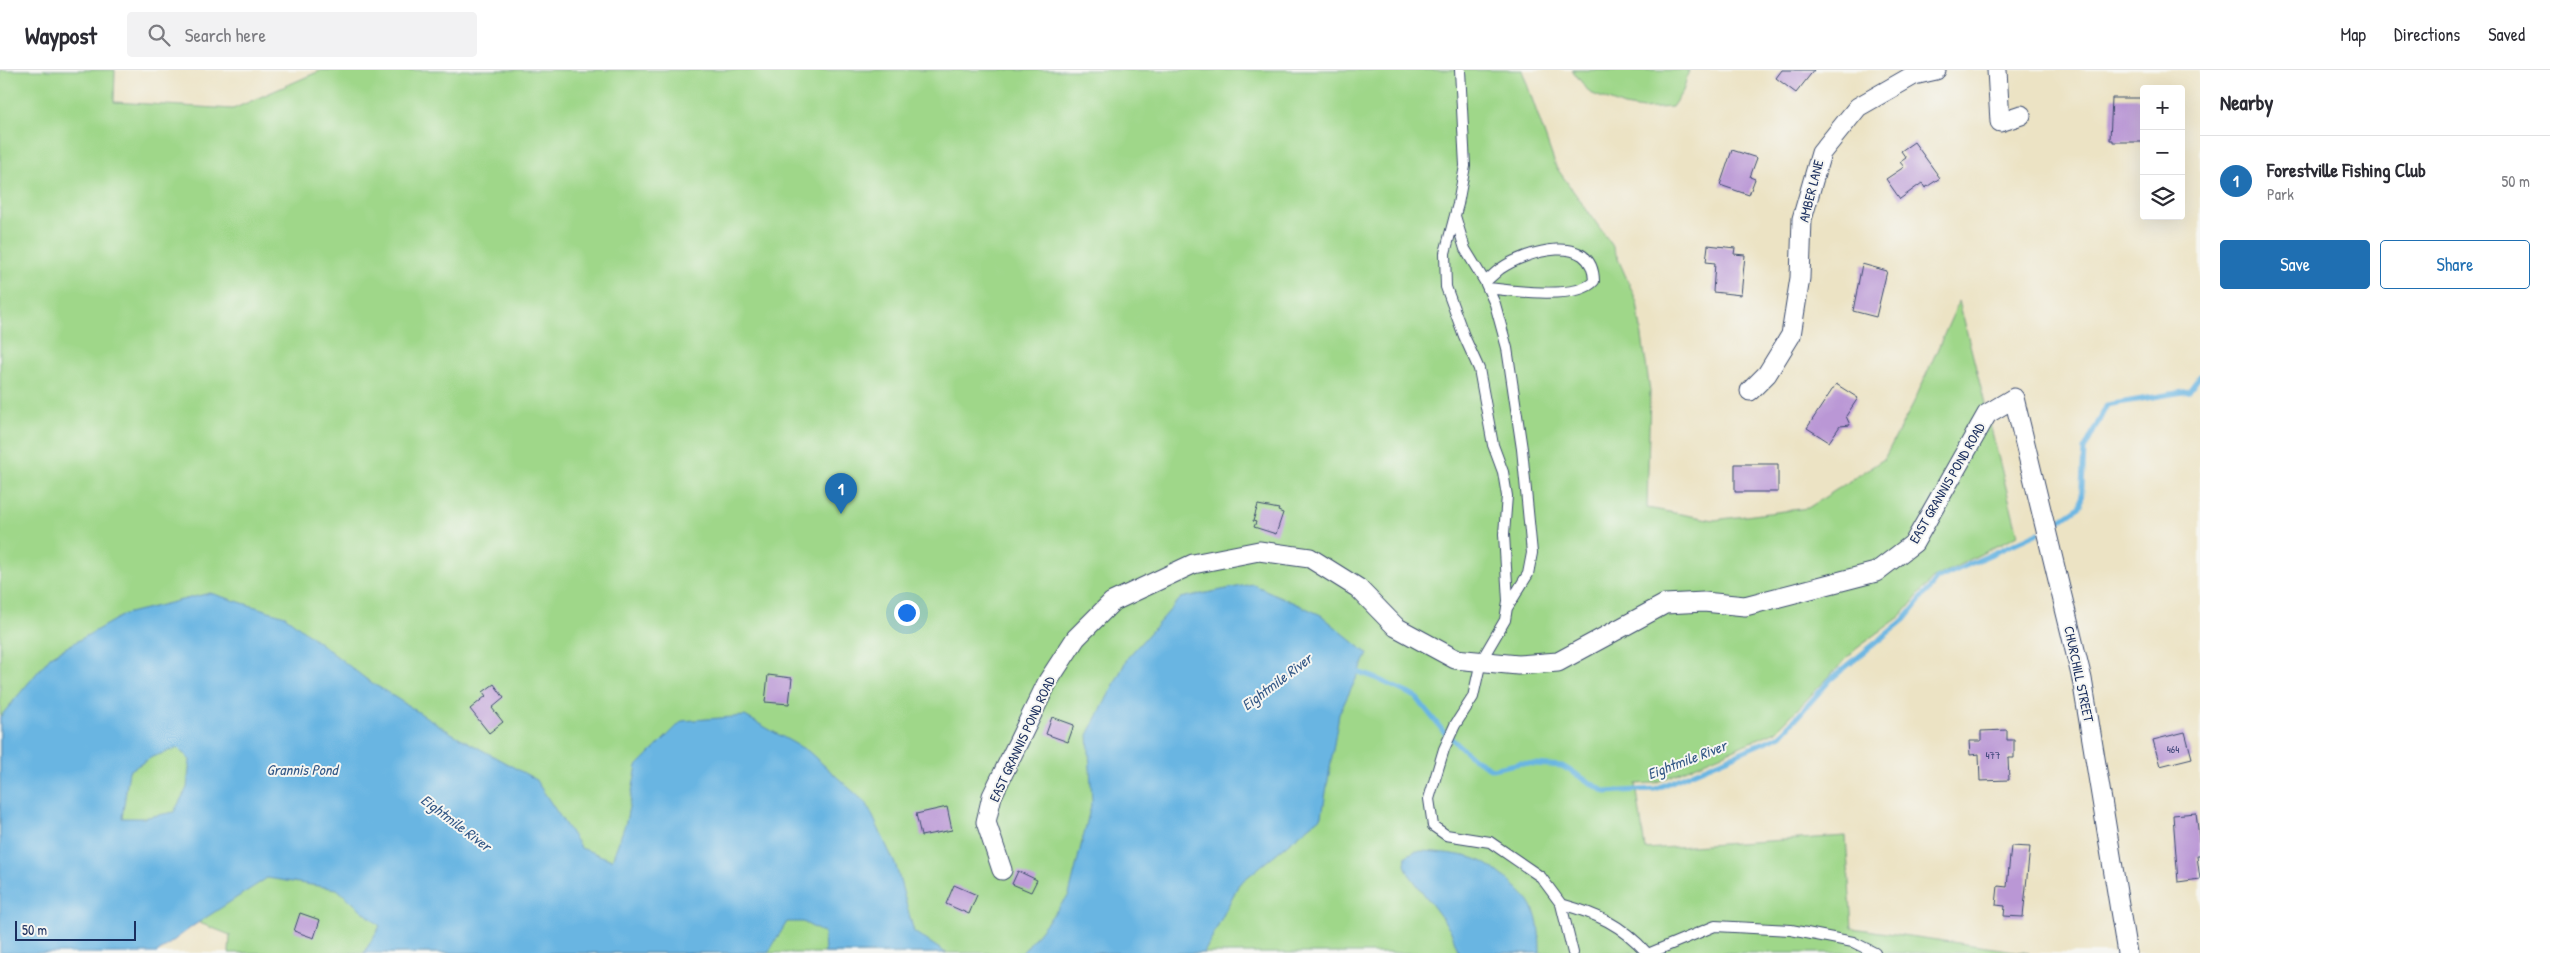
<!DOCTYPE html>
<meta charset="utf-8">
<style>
:root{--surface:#fff;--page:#f2f2f3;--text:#2b2b33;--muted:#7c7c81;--line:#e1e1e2;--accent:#1f6fb2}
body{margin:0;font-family:"Patrick Hand",sans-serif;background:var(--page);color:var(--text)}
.controls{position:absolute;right:15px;top:15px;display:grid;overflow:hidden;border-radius:5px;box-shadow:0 5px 20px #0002}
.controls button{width:45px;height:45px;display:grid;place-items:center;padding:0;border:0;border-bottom:1px solid var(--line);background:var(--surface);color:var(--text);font:25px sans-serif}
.scale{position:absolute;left:15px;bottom:12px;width:121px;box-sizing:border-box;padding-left:5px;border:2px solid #1b2f5e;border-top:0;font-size:14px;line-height:18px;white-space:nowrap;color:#1b2f5e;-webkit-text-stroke:4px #f6f6f2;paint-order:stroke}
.you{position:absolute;left:906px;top:542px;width:18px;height:18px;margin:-12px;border:4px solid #fff;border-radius:50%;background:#1a73e8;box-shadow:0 0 0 8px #1a73e833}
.badge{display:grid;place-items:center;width:32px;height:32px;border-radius:50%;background:var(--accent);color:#fff;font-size:16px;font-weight:700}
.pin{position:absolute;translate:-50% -41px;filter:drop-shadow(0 1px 2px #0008)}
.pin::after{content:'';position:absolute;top:26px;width:18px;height:15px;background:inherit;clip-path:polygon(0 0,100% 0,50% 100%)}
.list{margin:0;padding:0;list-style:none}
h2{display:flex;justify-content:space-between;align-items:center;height:65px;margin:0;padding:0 20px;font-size:21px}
h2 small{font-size:16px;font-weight:400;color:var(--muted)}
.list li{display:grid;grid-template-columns:32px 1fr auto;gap:15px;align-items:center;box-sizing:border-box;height:90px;padding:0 20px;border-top:1px solid var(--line)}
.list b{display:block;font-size:19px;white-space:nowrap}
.list p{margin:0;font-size:16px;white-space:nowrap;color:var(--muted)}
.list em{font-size:16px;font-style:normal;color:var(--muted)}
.actions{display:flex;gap:10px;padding:15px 20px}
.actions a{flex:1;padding:11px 0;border:1px solid var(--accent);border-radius:5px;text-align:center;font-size:18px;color:var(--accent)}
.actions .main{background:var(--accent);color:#fff}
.icon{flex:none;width:28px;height:28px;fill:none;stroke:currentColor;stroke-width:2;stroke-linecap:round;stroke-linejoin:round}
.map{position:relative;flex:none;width:2200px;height:883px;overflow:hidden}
header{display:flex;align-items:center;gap:30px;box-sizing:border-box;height:70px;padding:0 25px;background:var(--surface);border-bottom:1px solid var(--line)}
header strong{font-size:24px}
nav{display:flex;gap:28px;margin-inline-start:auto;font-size:18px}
.search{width:350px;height:45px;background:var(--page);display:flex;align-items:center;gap:12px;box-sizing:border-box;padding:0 18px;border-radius:5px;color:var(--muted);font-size:19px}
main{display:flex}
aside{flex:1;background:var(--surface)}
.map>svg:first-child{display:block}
.green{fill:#9fd789;stroke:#5d8374}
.water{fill:#69b5e2;stroke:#4272a0;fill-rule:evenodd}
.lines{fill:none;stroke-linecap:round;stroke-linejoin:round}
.stream{stroke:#69b5e2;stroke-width:5}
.building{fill:#ba97d5}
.lane-casing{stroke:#3a4a6d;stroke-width:12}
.street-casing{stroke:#3a4a6d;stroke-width:21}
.lane{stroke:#fff;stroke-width:10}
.street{stroke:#fff;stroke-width:19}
.labels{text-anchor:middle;stroke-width:4;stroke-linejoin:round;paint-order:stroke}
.number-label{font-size:11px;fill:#43497c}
.street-label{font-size:14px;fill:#1b2f5e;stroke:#f6f6f2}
.water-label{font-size:15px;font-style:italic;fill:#325786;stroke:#f6f6f2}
</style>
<header>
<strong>Waypost</strong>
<div class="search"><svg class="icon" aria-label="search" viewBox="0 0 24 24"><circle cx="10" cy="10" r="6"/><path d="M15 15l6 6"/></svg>Search here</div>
<nav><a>Map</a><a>Directions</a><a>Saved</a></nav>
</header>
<main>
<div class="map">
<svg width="2200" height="883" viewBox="0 0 2200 883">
<rect width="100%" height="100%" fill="#f6f6f2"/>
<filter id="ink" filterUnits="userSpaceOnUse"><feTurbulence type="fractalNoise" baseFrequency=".02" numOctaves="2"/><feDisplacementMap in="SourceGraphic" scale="10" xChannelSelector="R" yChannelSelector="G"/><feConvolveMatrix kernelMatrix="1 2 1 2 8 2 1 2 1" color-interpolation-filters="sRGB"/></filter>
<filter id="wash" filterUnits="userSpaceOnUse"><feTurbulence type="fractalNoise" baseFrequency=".0096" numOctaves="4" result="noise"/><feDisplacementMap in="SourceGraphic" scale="20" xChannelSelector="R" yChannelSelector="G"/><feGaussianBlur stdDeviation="1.12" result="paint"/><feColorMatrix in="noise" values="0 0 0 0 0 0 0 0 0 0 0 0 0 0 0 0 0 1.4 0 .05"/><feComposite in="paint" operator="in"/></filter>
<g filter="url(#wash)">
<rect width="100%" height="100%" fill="#ece3c4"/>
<path class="green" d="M0,0H115L114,32L233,39L322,0H1522L1556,97L1612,175L1637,232L1650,321L1647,438L1714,450L1808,438L1884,389L1914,332L1959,231L2018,465L1932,509L1901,546L1856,579L1776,661L1655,713L1636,714L1645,779L1846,766L1852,858L2029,883H229L230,865L134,827L0,765Z
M1572,0H1689L1683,21L1672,37L1643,39L1624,36L1590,23Z"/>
<path class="water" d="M1252,514L1321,545L1368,584L1339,644L1322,746L1239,814L1204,883H1022L1069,825L1092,731L1088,665L1128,587L1181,528Z
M210,523L285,546L366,609L453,664L535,709L581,778L612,790L626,752L637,696L682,651L745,646L808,681L867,734L896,796L914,862L946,883H825L824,863L803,852H787L768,883H364L380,856L337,819L267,808L193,856L157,883H0V647L51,586L125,544ZM178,678L190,690L187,718L174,742L143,748H122L129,701L152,687Z
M1415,781C1431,781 1468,784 1483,792C1496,799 1527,824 1533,838C1539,852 1540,868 1540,883H1459L1450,859L1409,804L1405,795L1406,786Z"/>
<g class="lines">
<path class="stream" d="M2053,455L2081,436L2084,380L2107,335L2189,321L2200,306
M1352,600L1373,607L1416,627L1443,661L1473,688L1492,699L1521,693L1562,696L1606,722L1655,719L1781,665L1831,609L1905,549L1937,509L2038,463"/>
</g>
<g id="blocks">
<path class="building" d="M1782,0H1814L1796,23L1776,8Z
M2112,28H2144V72H2113V70H2110Z
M1914,72L1940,108L1925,118L1922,113L1900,129L1886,109L1904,97L1900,92L1906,88L1901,81Z
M1732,80L1757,88L1750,107L1755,109L1749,125L1720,115Z
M1708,175L1735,178L1734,184L1745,185L1741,225L1713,222L1715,193L1706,192Z
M1862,194L1887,201L1876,247L1853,241Z
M1836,314L1858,328L1846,346L1850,355L1840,356L1829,372L1807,358Z
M1735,394H1778V422H1735Z
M1258,435L1279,439L1278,441L1283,443L1276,464L1254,457L1256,452L1253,451Z
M768,605L792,608L789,634L765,632Z
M494,614L504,628L492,638L503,652L489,663L470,639L486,626L483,622Z
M1052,647L1074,655L1068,672L1046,664Z
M2007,660V670H2014V688H2008L2009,710L1980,711L1979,684L1970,685L1969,671H1981V661Z
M2185,662L2192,688L2160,696L2153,670Z
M947,737L952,760L921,766L916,744Z
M2196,743L2200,775V786H2197L2200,809L2178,812L2173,745Z
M2011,776L2030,777L2023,847L2004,846L2005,836L1996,835L1998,816L2007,817Z
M1018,801L1037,810L1031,822L1012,814Z
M954,815L977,825L969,844L946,834Z
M300,843L320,850L314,868L294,861Z"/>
</g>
</g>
<g filter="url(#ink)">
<use href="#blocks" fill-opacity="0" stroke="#3a4a6d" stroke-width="1"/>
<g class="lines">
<defs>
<path id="lane" d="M1460,0L1465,96L1458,134L1445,183L1446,217L1464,266L1479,299L1493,375L1503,402L1507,426L1504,464L1508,531L1505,550L1481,591L1473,627L1455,655L1444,679L1429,729L1433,756L1446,765L1490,772L1541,807L1561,834L1573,883
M1455,146L1465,179L1485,212L1495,234L1507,278L1522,379L1532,483L1528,504L1507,538
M1485,212C1490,208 1495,203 1500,199C1526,181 1593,161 1594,211C1578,230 1512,221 1488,218
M1561,834C1597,844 1621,854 1647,883
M1650,883L1715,856L1791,860L1853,872L1875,883"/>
<path id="street" d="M1997,0L2000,52L2021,45
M1750,321L1767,304L1791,265L1800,208L1802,149L1821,83L1858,37L1914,5L1936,0
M1002,800L986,752L992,726L1048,611L1076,568L1112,532L1193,494L1259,481L1310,488L1358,518L1396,557L1455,589L1518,595L1558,592L1665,534L1704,532L1745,536L1876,502L1914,473L1987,344L2014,328L2082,609L2127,883"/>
</defs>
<use href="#lane" class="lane-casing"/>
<use href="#street" class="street-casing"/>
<use href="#lane" class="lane"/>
<use href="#street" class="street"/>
</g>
</g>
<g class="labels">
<g class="number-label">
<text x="2173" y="683">464</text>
<text x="1993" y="689">477</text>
</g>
<g class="street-label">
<text transform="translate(1811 121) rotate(-76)" y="5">AMBER LANE</text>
<text transform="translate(1947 413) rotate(-60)" y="5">EAST GRANNIS POND ROAD</text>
<text transform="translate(2079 604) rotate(78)" y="5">CHURCHILL STREET</text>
<text transform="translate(1022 669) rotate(-65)" y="5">EAST GRANNIS POND ROAD</text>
</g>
<g class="water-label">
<text transform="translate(1277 612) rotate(-37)" y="5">Eightmile River</text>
<text transform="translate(1687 690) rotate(-21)" y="5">Eightmile River</text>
<text x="302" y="705">Grannis Pond</text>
<text transform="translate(456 753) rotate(37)" y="5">Eightmile River</text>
</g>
</g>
</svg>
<div class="controls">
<button>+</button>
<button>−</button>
<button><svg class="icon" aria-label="layers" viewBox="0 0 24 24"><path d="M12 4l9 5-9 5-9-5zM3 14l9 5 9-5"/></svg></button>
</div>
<div class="scale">50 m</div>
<div class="you"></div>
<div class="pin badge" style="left:841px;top:444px">1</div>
</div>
<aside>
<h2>Nearby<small></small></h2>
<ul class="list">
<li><span class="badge">1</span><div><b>Forestville Fishing Club</b><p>Park</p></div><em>50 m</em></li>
</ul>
<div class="actions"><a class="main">Save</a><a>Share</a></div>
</aside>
</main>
